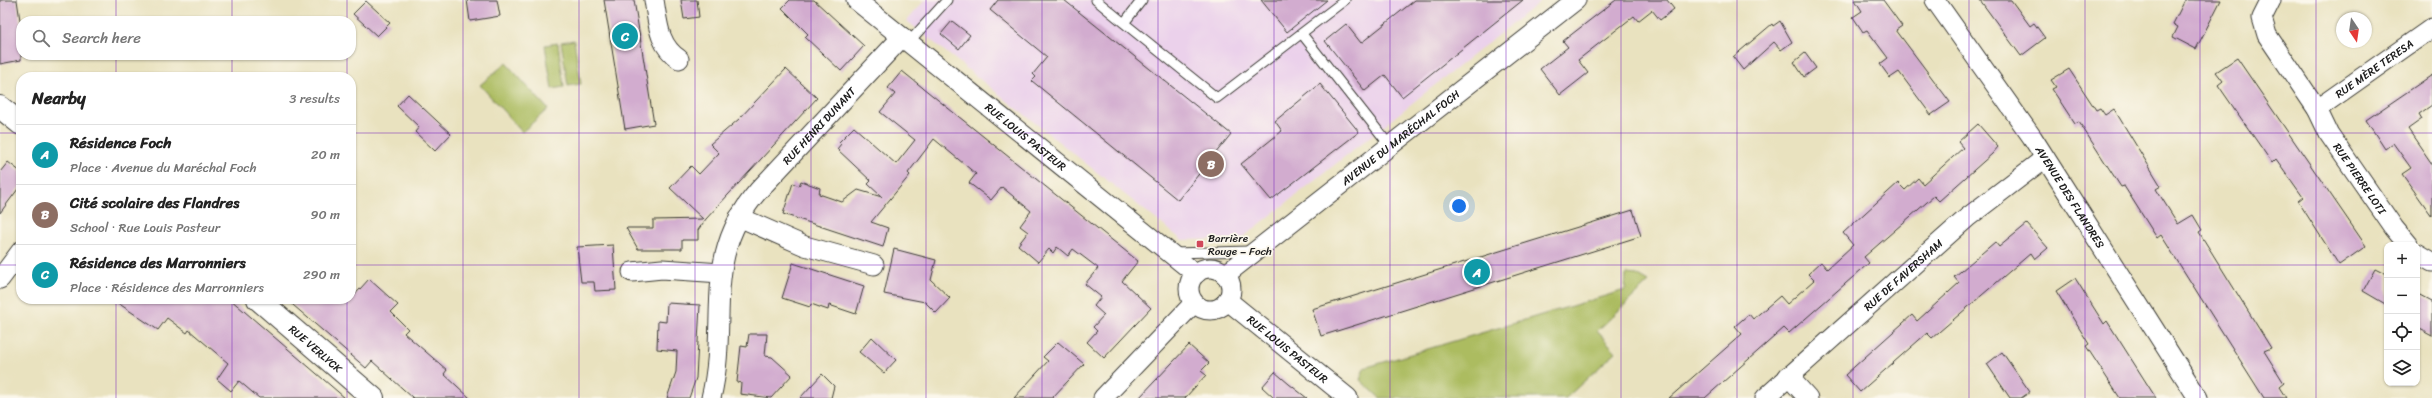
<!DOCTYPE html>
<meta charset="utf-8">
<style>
:root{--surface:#fff;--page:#f6f6f6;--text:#222;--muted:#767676;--line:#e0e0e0;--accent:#d1495b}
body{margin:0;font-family:Sriracha,sans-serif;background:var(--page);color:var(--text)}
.controls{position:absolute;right:12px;bottom:12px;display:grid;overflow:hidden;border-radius:8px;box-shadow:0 1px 3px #0004}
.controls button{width:36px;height:36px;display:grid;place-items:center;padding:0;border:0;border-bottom:1px solid var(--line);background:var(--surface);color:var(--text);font:20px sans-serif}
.compass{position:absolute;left:2336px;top:12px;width:36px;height:36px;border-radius:50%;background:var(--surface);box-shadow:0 1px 3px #0004;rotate:167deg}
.you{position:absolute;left:1459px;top:206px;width:14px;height:14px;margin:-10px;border:3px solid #fff;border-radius:50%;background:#1a73e8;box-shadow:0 0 0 6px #1a73e833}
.badge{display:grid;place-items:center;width:26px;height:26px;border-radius:50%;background:var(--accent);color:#fff;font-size:13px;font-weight:700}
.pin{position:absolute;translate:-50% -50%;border:2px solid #fff;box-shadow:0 1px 4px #0006}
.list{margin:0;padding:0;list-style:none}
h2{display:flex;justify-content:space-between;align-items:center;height:52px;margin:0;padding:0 16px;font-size:17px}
h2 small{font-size:13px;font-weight:400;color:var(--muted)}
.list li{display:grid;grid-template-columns:26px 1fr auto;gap:12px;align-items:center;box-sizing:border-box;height:60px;padding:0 16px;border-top:1px solid var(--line)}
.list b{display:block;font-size:15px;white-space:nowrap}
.list p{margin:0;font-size:13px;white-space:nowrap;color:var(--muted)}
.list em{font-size:13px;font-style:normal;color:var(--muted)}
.icon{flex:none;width:22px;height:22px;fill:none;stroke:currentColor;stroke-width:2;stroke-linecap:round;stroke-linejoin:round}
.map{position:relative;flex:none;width:2432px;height:398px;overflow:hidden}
.search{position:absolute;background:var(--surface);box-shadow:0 1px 3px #0004;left:16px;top:16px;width:340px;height:44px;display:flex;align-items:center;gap:10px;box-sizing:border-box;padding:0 14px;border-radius:16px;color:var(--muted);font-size:15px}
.panel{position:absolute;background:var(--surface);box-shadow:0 1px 3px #0004;left:16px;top:72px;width:340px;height:232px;border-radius:16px}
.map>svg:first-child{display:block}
.built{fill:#ebd1eb}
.green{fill:#acbc60;stroke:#646c3e}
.building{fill:#d2accf}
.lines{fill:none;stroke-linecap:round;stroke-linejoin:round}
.lane-casing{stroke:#3b3a34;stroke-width:11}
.street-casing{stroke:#3b3a34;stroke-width:21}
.secondary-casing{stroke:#3b3a34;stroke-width:24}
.lane{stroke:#fff;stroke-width:9}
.street{stroke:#fff;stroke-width:19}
.secondary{stroke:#fff;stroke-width:22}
.grid{fill:none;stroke:#7b2cbf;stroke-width:1;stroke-opacity:0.55}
.poi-dot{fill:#d1495b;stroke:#fbf7ec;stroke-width:1.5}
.labels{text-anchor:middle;stroke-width:3.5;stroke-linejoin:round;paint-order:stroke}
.street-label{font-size:11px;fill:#1c1c1c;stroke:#fbf7ec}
.poi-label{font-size:11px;fill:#1c1c1c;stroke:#fbf7ec;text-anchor:start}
</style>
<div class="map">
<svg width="2432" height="398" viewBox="0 0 2432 398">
<rect width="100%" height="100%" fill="#fbf7ec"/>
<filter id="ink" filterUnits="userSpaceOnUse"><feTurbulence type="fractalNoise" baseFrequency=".025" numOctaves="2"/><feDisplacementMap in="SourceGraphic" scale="8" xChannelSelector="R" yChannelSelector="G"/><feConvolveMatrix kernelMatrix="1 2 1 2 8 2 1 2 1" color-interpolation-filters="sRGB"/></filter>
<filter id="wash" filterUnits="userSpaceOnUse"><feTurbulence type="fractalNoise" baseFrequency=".012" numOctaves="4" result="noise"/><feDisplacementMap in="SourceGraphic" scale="16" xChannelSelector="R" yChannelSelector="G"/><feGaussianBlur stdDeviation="0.9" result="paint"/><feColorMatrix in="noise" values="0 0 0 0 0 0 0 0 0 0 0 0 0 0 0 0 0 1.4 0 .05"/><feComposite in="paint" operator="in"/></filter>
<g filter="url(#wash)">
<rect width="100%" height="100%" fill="#e9e2bf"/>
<path class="built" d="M925,0H1542L1241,239L1182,240L907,21Z"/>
<path class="green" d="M574,40L581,84L568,86L561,42Z
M558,43L564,87L552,89L545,45Z
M506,63L548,109L522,132L480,85Z
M1626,274L1637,275L1649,282L1597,331L1616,352L1566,398H1380L1360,380L1364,368L1625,290Z"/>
<g id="blocks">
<path class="building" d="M0,0H17L21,27V60L0,64Z
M467,0H497L500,16L470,21Z
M604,0H634L654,124L625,129Z
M681,0H697L699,17L684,19Z
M790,0H814L864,46L841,71L805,37L808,34L782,8Z
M998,0H1064L1231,134L1178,200L1032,81L1036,77L1033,74L1047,57L990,10Z
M1261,0H1327L1287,32Z
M1415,0H1523L1402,97L1385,75L1365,91L1325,41L1346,24L1361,43Z
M1616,0H1667L1674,9L1660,20L1652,10L1638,21L1634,16L1578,60L1588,73L1560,95L1540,69L1568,47L1563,41Z
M1855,0H1883L1902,26L1896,30L1950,102L1931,115L1899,72L1890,78L1880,64L1888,58L1867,30L1863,32L1853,17L1862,11Z
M1980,0H2011L2030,26L2034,23L2045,38L2021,56Z
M2185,0H2221L2196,49L2173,37L2178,27L2173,24Z
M366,1L390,23L377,36L353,14Z
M952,21L970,35L959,49L941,34Z
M1780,21L1792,42L1781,50L1774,42L1743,70L1733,57L1772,24L1773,26Z
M1805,53L1816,68L1804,77L1794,62Z
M2237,58L2366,246L2339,265L2298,201L2303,197L2276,159L2272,163L2218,85L2223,81L2216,72Z
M786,69L817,98L706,219L698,230V240H682V249H638L626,228H653V220L703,219L670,188L691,166L699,174L719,153L710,144L739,119Z
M2069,69L2096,110L2100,108L2105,115L2114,109L2161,186L2156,189L2178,224L2193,215L2202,230L2199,232L2271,348L2264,351L2284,383L2279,387L2286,398H2264L2161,235L2157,238L2124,186L2121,187L2079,122L2075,124L2052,89L2056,87L2051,80Z
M902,71L1138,261L1122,281L1151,308L1104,358L1087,342L1097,331L1093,327L1104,315L1094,306L1101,297L1085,284L1098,268L1073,249L1068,256L1057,247L1053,253L1049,249L1038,262L1018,245L1028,232L1020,226L1031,211L1002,187L991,200L969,183L976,174L934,139L908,173L910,175L871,222L888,228L883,247L783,214L793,183L799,186L801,181L820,188L819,194L842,202L858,190L882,197L868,184L871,181L837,149L841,144L839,142L854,127L896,164L915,140L880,112L895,94L888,88Z
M2432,75V105L2419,114L2422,119L2408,129L2432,164V216L2402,174L2411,168L2393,143L2385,149L2366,120Z
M1320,84L1359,132L1271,200L1241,164L1282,131L1275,121Z
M408,94L451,134L435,151L415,132L419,127L397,106Z
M1978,124L1998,147L1992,154L1939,201L1934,196L1864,257L1869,263L1789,333L1784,328L1705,398H1669L1742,334L1735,326L1749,314L1753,319L1780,296L1787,304L1814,280L1808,274L1821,262L1827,269L1853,245L1843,233L1898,183L1905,190L1918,178L1923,184L1963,148L1958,142Z
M8,162L21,172V185L0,213V172Z
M1633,210L1641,236L1321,336L1312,309Z
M2027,224L2048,248L2035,259L2031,253L1932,338L1927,333L1860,392L1845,375L1912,315L1917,321L1959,283L1954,277L1995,242L1999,247Z
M613,245L616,290L595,291L594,282H581L577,247Z
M894,249L936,260L931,280L950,298L936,313L925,302L884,294Z
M793,263L864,286L856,314L829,305L828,310L811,304L810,307L782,298Z
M2375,269L2387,275V305L2363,291Z
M2075,278L2104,324L2107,321L2156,398H2120L2086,346L2089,344L2056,291Z
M369,279L398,305L391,312L408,329L404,333L447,370L444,374L470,398H413L372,361L366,368L286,299H351Z
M2417,293L2432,301V336L2417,328Z
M112,299H230L345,398H259L239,381L231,391L217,379L228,363L189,330L187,333L167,318L158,330Z
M667,303L700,305L696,378L689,398H667L676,372L677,351L657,349L658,321L666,322Z
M749,334H767L765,356L772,357L792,375L771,398L740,394L741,383L737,382L741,346L747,347Z
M872,337L896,360L884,373L859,352Z
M1058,342L1084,364L1052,398H1014L1048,361L1043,357Z
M1189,345L1209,363L1201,371L1206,375L1185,398H1139Z
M2002,352L2030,392L2021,398H2010L1987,364Z
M1275,372L1289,384L1307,398H1274L1262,387Z
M822,374L834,386L831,398H800Z"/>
</g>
</g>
<g filter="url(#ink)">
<use href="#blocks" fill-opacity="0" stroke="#3b3a34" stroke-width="1"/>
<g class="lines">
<defs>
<path id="lane" d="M1096,0L1124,23
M1142,0L1124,23L1217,98L1345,0
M1302,34L1390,146
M909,42L947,0
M1173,253L1250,251"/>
<g id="street">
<path d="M654,0C658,23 658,45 679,59"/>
<path id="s1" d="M856,0L1196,274"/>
<path id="s2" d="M1935,0L2032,137L2198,398"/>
<path id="s3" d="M2271,0L2262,18L2267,35L2317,109L2329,134L2394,228L2408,245"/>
<path id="s4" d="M2317,109L2432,28"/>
<path d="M739,217L805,246L874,265"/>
<path d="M2417,253L2432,262"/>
<circle cx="1210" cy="289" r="21"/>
<path d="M632,272L662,269L721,273"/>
<path id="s5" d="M1225,275L1576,0"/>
<path d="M0,279L21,251"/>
<path id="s6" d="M1227,300L1348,398"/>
<path d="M1788,376L1808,398"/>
<path id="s7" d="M711,398C730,320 700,258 759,190L902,37"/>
<path d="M1103,398L1194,303"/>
<path id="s8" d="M1765,398L1968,217L2045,158"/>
</g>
<g id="secondary">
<path d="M0,107L21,124"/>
<path id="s9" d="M258,299L373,398"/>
</g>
</defs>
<use href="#lane" class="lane-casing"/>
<use href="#street" class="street-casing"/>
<use href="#secondary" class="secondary-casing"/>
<use href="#lane" class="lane"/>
<use href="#street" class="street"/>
<use href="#secondary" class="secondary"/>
</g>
</g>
<path class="grid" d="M116,0V21M232,0V21M347,0V21M463,0V398M579,0V398M695,0V398M811,0V398M926,0V398M1042,0V398M1158,0V398M1274,0V398M1390,0V398M1506,0V398M1621,0V398M1737,0V398M1853,0V398M1969,0V398M2085,0V398M2200,0V398M2316,0V398M116,55V77M232,55V77M347,55V77M0,133H21M351,133H2432M0,265H21M351,265H2387M2417,265H2432M116,299V398M232,299V398M347,299V398"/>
<rect class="poi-dot" x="1196" y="240" width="8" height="8" rx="2"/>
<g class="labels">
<g class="street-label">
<text dy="4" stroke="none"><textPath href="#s4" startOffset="70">RUE MÈRE TERESA</textPath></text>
<text dy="4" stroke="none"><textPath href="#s7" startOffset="306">RUE HENRI DUNANT</textPath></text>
<text dy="4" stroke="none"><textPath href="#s1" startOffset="218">RUE LOUIS PASTEUR</textPath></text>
<text dy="4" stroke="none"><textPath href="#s5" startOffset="223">AVENUE DU MARÉCHAL FOCH</textPath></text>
<text dy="4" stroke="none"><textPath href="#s3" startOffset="209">RUE PIERRE LOTI</textPath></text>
<text dy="4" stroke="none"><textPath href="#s2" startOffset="239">AVENUE DES FLANDRES</textPath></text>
<text dy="4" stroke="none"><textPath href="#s8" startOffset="185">RUE DE FAVERSHAM</textPath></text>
<text dy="4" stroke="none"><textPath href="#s9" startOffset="76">RUE VERLYCK</textPath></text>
<text dy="4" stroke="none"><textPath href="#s6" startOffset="78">RUE LOUIS PASTEUR</textPath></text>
</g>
<g class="poi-label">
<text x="1208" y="242">Barrière<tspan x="1208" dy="13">Rouge – Foch</tspan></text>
</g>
</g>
</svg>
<div class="controls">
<button>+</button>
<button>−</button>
<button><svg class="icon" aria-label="locate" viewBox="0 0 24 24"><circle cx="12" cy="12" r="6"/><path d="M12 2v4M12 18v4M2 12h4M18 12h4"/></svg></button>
<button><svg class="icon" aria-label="layers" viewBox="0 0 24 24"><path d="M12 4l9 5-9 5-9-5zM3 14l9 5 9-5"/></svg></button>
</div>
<svg class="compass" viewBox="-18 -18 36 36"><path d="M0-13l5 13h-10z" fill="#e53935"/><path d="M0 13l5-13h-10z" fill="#767676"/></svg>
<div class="you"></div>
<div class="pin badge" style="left:1477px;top:272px;background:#0f9aa8">A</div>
<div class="pin badge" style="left:1211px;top:164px;background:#8d6e63">B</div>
<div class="pin badge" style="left:625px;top:36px;background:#0f9aa8">C</div>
<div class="search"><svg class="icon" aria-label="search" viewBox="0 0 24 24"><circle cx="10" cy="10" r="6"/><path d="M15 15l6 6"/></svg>Search here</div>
<section class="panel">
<h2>Nearby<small>3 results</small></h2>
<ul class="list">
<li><span class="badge" style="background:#0f9aa8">A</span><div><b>Résidence Foch</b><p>Place · Avenue du Maréchal Foch</p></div><em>20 m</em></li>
<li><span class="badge" style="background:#8d6e63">B</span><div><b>Cité scolaire des Flandres</b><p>School · Rue Louis Pasteur</p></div><em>90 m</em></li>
<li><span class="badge" style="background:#0f9aa8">C</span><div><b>Résidence des Marronniers</b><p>Place · Résidence des Marronniers</p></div><em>290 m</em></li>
</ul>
</section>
</div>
